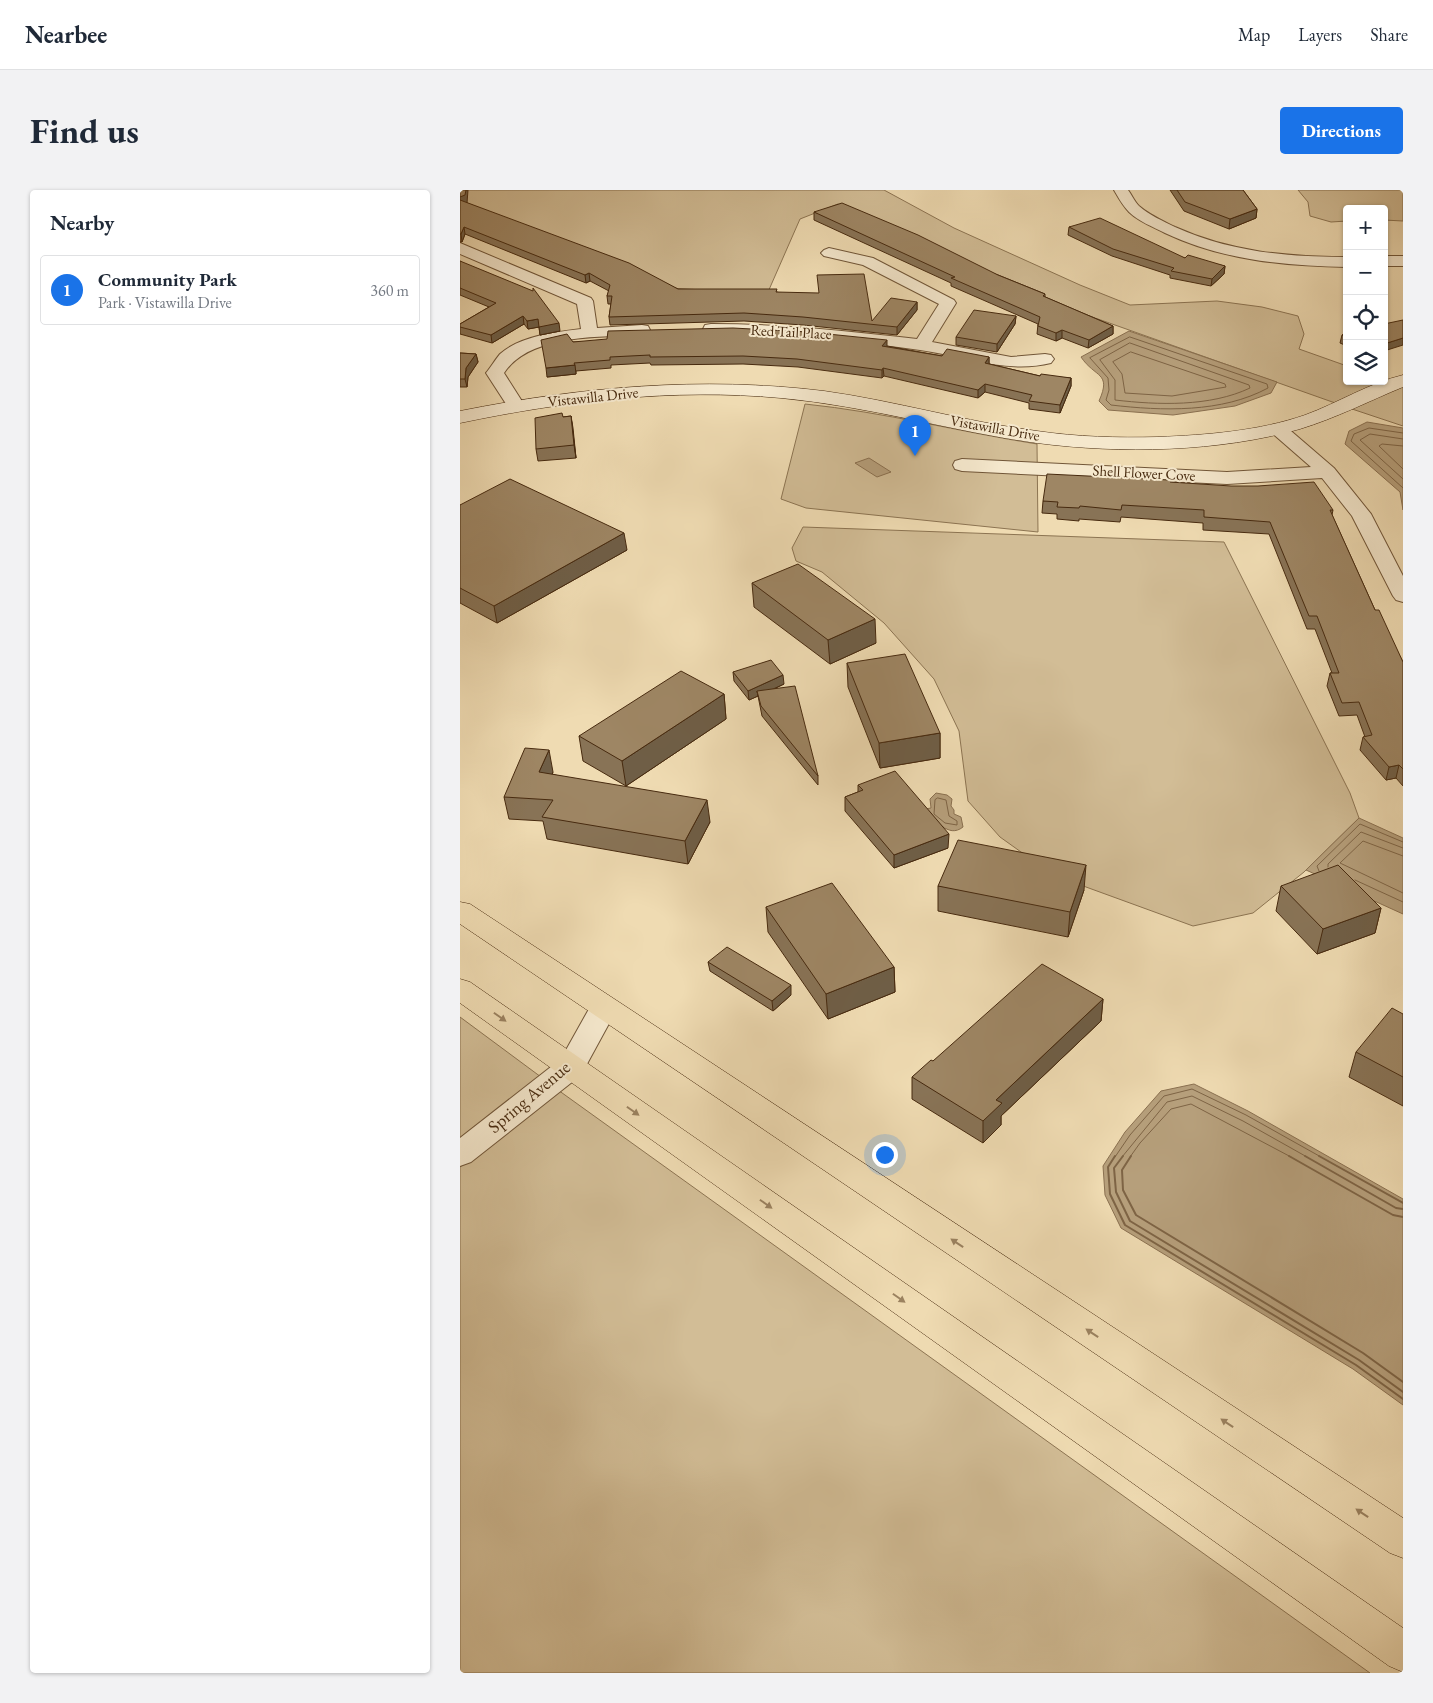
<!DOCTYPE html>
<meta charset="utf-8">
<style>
:root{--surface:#fff;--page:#f2f2f3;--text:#1f2937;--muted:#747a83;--line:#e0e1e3;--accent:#1a73e8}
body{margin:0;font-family:"EB Garamond",serif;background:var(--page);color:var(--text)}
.controls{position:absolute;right:15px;top:15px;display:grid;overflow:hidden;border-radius:5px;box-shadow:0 1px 4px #0004}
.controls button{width:45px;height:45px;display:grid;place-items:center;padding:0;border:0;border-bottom:1px solid var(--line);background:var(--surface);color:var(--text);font:25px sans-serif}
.you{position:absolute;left:424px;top:964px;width:18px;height:18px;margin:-12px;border:4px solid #fff;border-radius:50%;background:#1a73e8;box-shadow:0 0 0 8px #1a73e833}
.badge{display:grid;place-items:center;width:32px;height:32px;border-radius:50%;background:var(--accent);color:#fff;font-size:16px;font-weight:700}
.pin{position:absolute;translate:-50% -41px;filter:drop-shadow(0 1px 2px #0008)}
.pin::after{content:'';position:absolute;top:26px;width:18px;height:15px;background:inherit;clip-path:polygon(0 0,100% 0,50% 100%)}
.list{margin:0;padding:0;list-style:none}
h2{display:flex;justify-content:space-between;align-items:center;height:65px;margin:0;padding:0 20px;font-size:21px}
h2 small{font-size:16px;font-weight:400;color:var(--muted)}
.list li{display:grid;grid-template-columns:32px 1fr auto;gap:15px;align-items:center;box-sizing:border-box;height:70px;margin:0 10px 10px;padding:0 10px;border:1px solid var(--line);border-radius:5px}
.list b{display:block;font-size:19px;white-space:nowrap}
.list p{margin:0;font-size:16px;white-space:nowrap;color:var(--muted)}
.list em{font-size:16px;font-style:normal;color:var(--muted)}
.icon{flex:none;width:28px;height:28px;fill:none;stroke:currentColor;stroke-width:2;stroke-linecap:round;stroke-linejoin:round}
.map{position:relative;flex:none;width:943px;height:1483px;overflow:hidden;border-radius:5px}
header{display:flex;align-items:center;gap:30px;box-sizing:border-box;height:70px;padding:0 25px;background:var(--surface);border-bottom:1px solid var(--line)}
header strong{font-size:24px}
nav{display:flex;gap:28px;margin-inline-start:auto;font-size:18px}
.intro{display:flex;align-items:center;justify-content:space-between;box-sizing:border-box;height:120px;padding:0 30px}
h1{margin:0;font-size:35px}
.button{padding:12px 22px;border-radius:5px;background:var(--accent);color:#fff;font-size:18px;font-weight:700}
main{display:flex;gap:30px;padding:0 30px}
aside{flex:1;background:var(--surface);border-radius:5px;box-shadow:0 1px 4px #0004}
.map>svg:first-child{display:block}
.green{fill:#d2bd96;stroke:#8c7452}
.water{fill:#b69f7b;stroke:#8a7050}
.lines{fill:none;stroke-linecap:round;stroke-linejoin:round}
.shore-far1{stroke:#7e6445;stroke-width:1}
.shore{stroke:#7e6445;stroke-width:2}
.street-casing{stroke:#715638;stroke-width:2}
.secondary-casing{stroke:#472a0f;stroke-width:1}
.primary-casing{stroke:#472a0f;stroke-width:1}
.street{fill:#f5e8cd;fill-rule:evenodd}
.secondary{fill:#f5e8cd;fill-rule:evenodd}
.primary{fill:#efdbb2;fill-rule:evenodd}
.wall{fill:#887356;stroke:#472a0f}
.shaded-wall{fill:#6f5e46;stroke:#472a0f}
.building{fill:#9e8664;stroke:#472a0f}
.oneway{fill:#9b8260}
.labels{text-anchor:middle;stroke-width:4;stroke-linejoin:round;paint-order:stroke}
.far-street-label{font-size:15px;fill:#472a0f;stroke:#f5e8cd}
.street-label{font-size:18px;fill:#472a0f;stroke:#f5e8cd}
</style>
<header>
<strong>Nearbee</strong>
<nav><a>Map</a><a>Layers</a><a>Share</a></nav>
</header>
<div class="intro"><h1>Find us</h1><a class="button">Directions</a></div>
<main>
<aside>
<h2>Nearby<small></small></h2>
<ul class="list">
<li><span class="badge">1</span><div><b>Community Park</b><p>Park · Vistawilla Drive</p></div><em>360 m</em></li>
</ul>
</aside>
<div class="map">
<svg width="943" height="1483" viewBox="0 0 943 1483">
<rect width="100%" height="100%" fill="#efdbb2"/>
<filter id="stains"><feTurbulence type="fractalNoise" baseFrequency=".004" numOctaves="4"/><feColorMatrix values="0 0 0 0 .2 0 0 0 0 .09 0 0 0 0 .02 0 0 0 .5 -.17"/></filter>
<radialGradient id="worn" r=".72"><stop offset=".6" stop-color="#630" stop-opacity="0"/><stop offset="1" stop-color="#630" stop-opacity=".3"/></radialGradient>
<path class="green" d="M0,0H424L494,38L620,95L670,115L757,111L802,117L838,126L844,144L839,159L887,176V191H924V188L929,190L878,214L542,95L378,14L340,29L308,102L218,101L0,15Z
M838,0H943V31L924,30V19H887V31L871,32L850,26L848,12Z
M943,195V236L892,219Z
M345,214C424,222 500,242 577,254L578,342L346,318L321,309Z
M343,337L764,352L890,603L899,628L844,682L793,723L733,736L626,697L582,677L540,647L508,611L499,541L474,489L424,433L362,382L336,371L332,358Z
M0,827L81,887L0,950Z
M98,900L910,1483H0V977Z"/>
<path class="water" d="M669,141L817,192L811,203L775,216L713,225L648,220L639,211C652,182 635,188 621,167Z
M907,232L943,238V320L940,302L885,254L889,241Z
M409,268L431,282L417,287L395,273Z
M476,603L487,605L492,609L491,616L494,620V624L501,627L503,637C488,649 475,629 465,619L471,618L470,609Z
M899,628L943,648V724L846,680Z
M734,894L788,921L943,1009V1215L893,1179L661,1038L645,1005L643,976L665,942L701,901Z"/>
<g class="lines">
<path class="shore-far1" d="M670,147L807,194L808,198C762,223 702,221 651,215L646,210L649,200L648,188L630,168Z
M670,153L789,195L790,198C750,217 698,215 655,210V190L640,170Z
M671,162L765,194L766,197L712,206L665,203L662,184L653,172Z
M943,243L909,238L894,244L891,251L943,298
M943,249L910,244L900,250L943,289
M943,256L922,254L919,256L943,279
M478,608L486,610L489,626L497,631V635L485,633L474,624L475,610Z
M943,666L903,651L880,673L943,703
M868,677V674L901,642L943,658
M859,681L857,676L900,634L943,652
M895,690L943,712
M655,967L670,945L704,906L732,899L786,925L861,967
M662,967L707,912L732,906L783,931L847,967
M670,967L680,953L711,919L731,914L831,967"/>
<path class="shore" d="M655,966L648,977L650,1004L665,1035L896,1175L943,1209
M663,966L654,978L656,1002L670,1031L899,1170L943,1202
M671,966L662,980L663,1000L676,1025L903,1163L943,1192
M829,966L933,1025L943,1027
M845,966L936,1018L943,1019
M859,966L943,1013"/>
<defs>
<path id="street" d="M654,0H668C672,5 674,11 679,16C689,25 703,31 715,37C770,62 828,67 887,67V77C824,76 762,70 705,43C693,37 678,31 669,22C663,16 658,7 654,0Z
M0,53L131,108L133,111L137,138L182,135L188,136L190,140L188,144L182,145C140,147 69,144 44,183L65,216L62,220L56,221L50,220L26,183C31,177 35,170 40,164C60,146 96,142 121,139L117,114L0,64Z
M369,58L413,68L494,110L496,113L472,152L551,167L585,164L591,165L594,169L591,173C547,184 503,166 460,160C390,150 321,144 251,144L245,143L243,139L245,135L251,134C320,134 388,141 457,149L479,114L403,75L364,66L361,63L364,60Z
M924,66H943V76H924Z
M818,234L824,235L874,278L911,324L943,386V412L936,410L933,406L892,326L862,288L767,294L502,281L495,279L493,275L495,271L502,269L767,282L851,277L812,243L809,239L812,235Z
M144,807L154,810L158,817L121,885L11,972L0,976V948L101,869L134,810Z"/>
<path id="secondary" d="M943,185V197C909,211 876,228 840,239C759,262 661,264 577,253C491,241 408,216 321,208C213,198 105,211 0,233V221C120,197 242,186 364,201C436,211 506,232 577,241C617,247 658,248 698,247C747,245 799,241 845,225C878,213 909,193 943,185Z"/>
<path id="primary" d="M0,712L10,714L943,1328V1368L930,1363L0,734Z
M0,789L10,792L943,1438V1482L929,1476L0,813Z"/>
</defs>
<use href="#street" class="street-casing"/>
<use href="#secondary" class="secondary-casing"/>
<use href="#primary" class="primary-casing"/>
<use href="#street" class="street"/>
<use href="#secondary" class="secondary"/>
<use href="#primary" class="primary"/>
</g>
<path class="wall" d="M0,0L7,13L218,99L317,102L412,131L457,112V120L437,145L343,135L284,131L150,135L149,127L151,114H148L147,106L149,101L130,91L126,93L5,44L2,52H0Z
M710,0H783L797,19L796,28L769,39L724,21Z
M354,22L538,85L585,104V107L653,136V144L628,158L602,148L596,151L577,144L578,134L491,96V93L354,30Z
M609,37L725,68L765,76L764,84L751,96L710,88V85L652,66L608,45Z
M0,71L100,141L80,145L79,137L68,139L64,134L32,153L0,144V134L29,117L0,105Z
M556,126L555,134L537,162L496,155V147Z
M887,143V156L880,153L882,145Z
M113,152L427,156L482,166L529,167V174L580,186L611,188V196L600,223L569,219V213L525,202L518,208L424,186L422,188L338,177L283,174L191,175L190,173L151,175V178L116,181V184L87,187Z
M0,163L16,164L18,172L8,187L7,197H0Z
M111,226L116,268L78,271L76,259L103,227Z
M710,292L873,320L872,325L915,420L943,472V596L936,588L926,590L900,560L903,547H905L897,525L879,526L867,496L870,483H872L855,439H847L809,344L743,340V333L661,327L660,332L619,329V331L597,329V324L582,323L583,311Z
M0,315L167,360L37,433L0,413Z
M292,393L416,453L370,474L294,417Z
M387,473L480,543V568L420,578L388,497Z
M273,482L324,494L314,499L358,586V595L302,526L298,506L289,510L274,491Z
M264,504L266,529L166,596L123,571L119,546Z
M93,582L92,584L250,632L228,674L87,649L83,631L49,629L44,607Z
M398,595L488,658L434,678L385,621V607L398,602Z
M478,696L624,700L608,747L478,721Z
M821,696L921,718L915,743L857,764L816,721Z
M306,717L434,777L435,802L368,829L308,742Z
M248,772L331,805L313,821L250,781Z
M643,809L641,831L541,926V935L523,953L452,909V887L473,871Z
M943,824V916L889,887L896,862Z"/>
<path class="shaded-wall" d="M6,0H8L7,13L0,15V7Z
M797,19L796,28L769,39L770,29Z
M4,37L5,44L2,52L1,44Z
M765,76L764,84L751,96L752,89Z
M129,83L130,91L126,93L125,85Z
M457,112V120L437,145V137Z
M63,126L64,134L32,153L31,145Z
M556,126L555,134L537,162V154Z
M78,129L99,133L100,141L80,145L79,137L68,139L67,131Z
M653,136V144L628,158L629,150Z
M602,140V148L596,151V143Z
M943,148V155L924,161V154Z
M427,150V158L422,156Z
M16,164L18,172L8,187L7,197L5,189L6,178Z
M529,167V175L525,173Z
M115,175L116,184L87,187L86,178Z
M423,178L424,186L422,188V180Z
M611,188V196L600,223V215Z
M525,194V202L518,208V200Z
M111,226L113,238L116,268L114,255Z
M164,343L167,360L37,433L34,416Z
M415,429L416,453L370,474L368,450Z
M323,485L324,494L298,506L297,501L298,506L289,510L288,501Z
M264,504L266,529L166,596L162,571Z
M480,543V568L420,578L419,553Z
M89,560L93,582L84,604L79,582Z
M939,575L936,588L926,590L929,577Z
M247,610L250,632L228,674L225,651Z
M489,644L488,658L434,678V665Z
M626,675L624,700L608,747L610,722Z
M921,718L915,743L857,764L863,739Z
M434,777L435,802L368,829L366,804Z
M331,795V805L313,821L312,811Z
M643,809L641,831L541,926V935L523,953V931L536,910Z"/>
<path class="building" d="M0,0H6L5,5L0,7Z
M717,0H783L797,19L770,29L725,12Z
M0,10L169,73L218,99H317L316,102L359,103L357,85L404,84L412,131L431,108L457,112L437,137L343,127L284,123L149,127L152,106H147L150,95L129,83L125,85L4,37L1,44H0Z
M382,13L458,45L538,85L585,104L583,106L653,136L629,150L602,140L596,143L578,136L580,127L491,88L495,87L354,22Z
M640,28L725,68L728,65L765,76L752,89L711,81L714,78L653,59L609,37Z
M0,71L73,101V98L99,133L79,137L78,129L67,131L63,126L31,145L0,137V134L36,113L0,98Z
M514,120L556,126L537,154L496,147Z
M943,130V148L924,154V134Z
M273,138L348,142L427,150L422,156L482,166L487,159L529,167L525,173L580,186L581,184L611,188L600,215L569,211L572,205L525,194L518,200L423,178L422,180L337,169L283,166L190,167V165L150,167V170L114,173L115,175L86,178L81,150L107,144L113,152L147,149L148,141Z
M887,143V147L882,145Z
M0,163L16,164L6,178L5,189H0Z
M102,223L103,227L111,226L114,255L76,259L75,228Z
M587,284L710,290V292L771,296H798L854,292L873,320H870L915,420H919L943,472V579L939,575L929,577L903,547L912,545L899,512L882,513L870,483H879L857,426H849L810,332L744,327V320L662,315L661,320L620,316L619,318L597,317L598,312L583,311Z
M50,289L164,343L34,416L0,398V315Z
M338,374L415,429L368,450L292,393Z
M445,464L480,543L419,553L387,473Z
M311,470L323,485L288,501L273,482Z
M221,481L264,504L162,571L119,546Z
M335,496L358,586L301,516L297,501Z
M65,558L89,560L79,582L247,610L225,651L82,627L93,610L44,607Z
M435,581L489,644L434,665L385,607L403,600L398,595Z
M498,650L626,675L610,722L478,696Z
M878,675L921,718L863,739L821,696Z
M372,693L434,777L366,804L306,717Z
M267,757L331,795L312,811L248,772Z
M582,774L643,809L536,910L542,913L523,931L452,887L471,870L473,871Z
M932,818L943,824V887L896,862Z"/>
<defs><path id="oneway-solid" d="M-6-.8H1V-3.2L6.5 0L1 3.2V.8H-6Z" transform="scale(1.25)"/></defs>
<g class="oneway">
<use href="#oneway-solid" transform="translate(40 827) rotate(35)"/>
<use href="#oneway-solid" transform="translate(173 921) rotate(35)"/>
<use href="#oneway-solid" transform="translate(306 1014) rotate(35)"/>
<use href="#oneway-solid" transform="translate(497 1053) rotate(-146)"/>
<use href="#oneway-solid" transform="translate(439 1108) rotate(35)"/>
<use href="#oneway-solid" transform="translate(632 1143) rotate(-146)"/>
<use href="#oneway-solid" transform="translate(767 1233) rotate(-146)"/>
<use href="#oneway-solid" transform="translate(902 1323) rotate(-146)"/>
</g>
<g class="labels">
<g class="far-street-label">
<text transform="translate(331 142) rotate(3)" y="5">Red Tail Place</text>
<text transform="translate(133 207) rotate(-6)" y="5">Vistawilla Drive</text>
<text transform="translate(535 238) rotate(10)" y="5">Vistawilla Drive</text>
<text transform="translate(684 283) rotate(3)" y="5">Shell Flower Cove</text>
</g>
<g class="street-label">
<text transform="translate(69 907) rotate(-40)" y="6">Spring Avenue</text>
</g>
</g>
<rect width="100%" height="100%" filter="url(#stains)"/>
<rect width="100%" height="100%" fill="url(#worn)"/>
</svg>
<div class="controls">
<button>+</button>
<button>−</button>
<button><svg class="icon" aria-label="locate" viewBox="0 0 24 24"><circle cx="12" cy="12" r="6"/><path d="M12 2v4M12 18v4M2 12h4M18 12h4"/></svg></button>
<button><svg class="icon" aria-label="layers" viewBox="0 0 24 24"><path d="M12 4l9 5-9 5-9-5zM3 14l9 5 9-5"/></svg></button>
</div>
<div class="you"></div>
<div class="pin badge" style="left:455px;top:266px">1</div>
</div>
</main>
